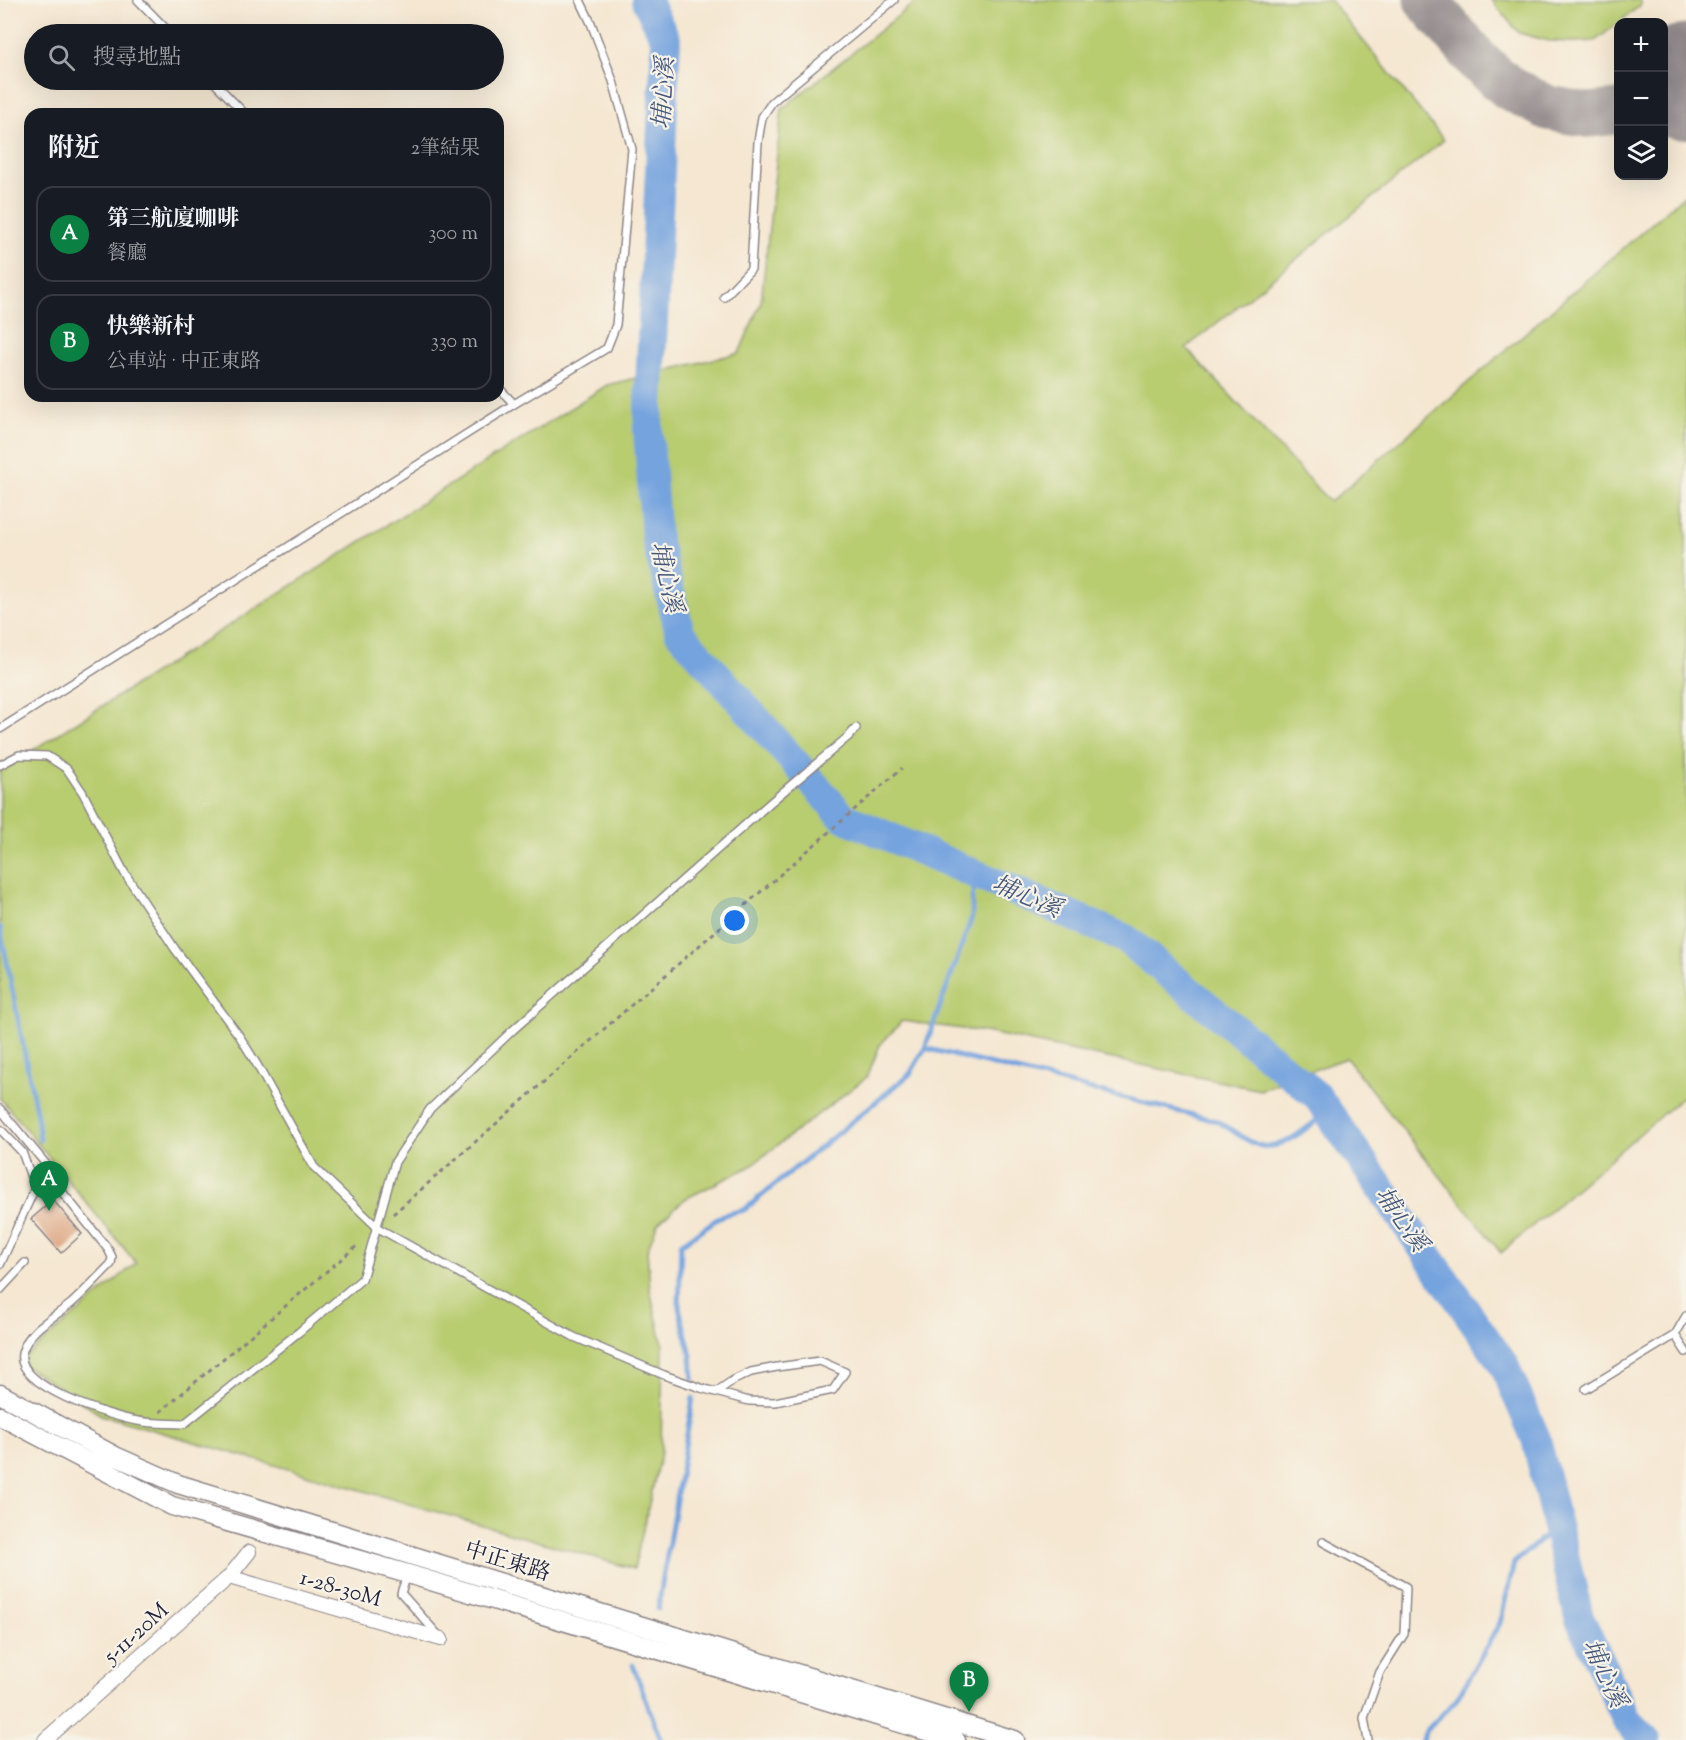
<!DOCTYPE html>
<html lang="zh-TW">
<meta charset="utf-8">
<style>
:root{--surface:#171b24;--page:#20242c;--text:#f1f3f6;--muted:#9ea1a6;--line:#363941;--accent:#0b8043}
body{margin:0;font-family:"Sorts Mill Goudy","Noto Serif TC",serif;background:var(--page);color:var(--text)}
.controls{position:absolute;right:18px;top:18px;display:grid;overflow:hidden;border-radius:12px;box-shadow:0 6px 24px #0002}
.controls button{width:54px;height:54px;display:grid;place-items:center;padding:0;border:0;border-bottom:2px solid var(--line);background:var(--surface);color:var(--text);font:30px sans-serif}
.you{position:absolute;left:735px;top:921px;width:21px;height:21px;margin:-15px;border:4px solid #fff;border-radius:50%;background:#1a73e8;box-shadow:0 0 0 9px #1a73e833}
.badge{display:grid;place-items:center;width:39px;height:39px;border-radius:50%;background:var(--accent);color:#fff;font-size:20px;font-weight:700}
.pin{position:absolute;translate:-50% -50px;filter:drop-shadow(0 2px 3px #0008)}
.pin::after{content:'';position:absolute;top:32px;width:21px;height:18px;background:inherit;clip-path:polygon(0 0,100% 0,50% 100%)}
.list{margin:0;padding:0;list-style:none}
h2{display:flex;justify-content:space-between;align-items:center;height:78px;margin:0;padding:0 24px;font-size:26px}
h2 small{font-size:20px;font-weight:400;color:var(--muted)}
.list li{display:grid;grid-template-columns:39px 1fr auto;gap:18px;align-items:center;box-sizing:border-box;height:96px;margin:0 12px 12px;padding:0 12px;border:2px solid var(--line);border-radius:18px}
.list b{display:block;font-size:22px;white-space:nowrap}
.list p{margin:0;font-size:20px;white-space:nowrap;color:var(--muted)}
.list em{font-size:20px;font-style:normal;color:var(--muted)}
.icon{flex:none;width:33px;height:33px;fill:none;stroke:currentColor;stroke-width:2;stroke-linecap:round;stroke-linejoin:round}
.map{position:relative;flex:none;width:1686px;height:1740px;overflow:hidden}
.search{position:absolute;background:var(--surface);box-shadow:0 6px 24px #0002;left:24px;top:24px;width:480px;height:66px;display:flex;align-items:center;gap:15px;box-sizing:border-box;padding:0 21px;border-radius:33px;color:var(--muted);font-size:22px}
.panel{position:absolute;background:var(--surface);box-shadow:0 6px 24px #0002;left:24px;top:108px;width:480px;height:294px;border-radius:18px}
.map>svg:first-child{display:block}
.green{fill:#b8cc70;stroke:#6d7756;stroke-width:1.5}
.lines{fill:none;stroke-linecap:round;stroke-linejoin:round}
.stream{stroke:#75a3de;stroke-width:5}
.river{stroke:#75a3de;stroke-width:30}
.taxiway{stroke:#8c8486;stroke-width:45}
.runway{stroke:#8c8486;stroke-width:111}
.building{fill:#dca07b}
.lane-casing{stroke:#8c8486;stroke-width:10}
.street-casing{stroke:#8c8486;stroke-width:16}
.secondary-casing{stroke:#8c8486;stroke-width:21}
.path{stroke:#8c8486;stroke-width:3;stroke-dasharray:4.5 4.5;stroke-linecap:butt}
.lane{stroke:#fff;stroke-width:7}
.street{stroke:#fff;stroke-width:14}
.secondary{stroke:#fff;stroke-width:18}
.labels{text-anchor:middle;stroke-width:4.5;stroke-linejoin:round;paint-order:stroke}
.street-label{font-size:22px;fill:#22223b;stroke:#f7f3e8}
.water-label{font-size:24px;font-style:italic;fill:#43567c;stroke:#f7f3e8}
</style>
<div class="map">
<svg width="1686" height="1740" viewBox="0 0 1686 1740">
<rect width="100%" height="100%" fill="#f7f3e8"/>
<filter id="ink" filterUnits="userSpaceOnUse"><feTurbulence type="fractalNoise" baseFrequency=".0167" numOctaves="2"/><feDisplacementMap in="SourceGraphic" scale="12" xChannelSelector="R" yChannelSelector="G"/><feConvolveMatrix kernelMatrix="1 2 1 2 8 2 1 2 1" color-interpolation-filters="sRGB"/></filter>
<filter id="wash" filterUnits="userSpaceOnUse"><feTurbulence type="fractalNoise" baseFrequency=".008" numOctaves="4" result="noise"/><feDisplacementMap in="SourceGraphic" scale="24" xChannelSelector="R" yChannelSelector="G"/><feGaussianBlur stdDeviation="1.35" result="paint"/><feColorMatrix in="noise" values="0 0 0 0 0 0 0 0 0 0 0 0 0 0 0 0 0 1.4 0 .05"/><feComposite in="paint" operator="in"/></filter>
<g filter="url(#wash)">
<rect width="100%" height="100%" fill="#f5e7d1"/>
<path class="green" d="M918,0H1330L1444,140L1186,348L1330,502L1686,194V1094L1501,1253L1346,1058L1260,1090L985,1032L902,1021L880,1045L867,1077L749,1167L685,1199L658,1223L647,1250L650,1290L663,1346L661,1452L634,1569L101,1415L19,1362L136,1263L0,1098V771L607,385L739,353L761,302L782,109Z
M1491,0H1641V5L1595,41L1574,42L1549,41L1519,33Z"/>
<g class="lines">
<path class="stream" d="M0,927L37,1116L40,1140
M925,1048L1217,1121C1230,1128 1244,1140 1258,1145C1283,1153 1309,1125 1328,1112
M693,1379L691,1356L679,1307L681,1244L723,1215L744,1210L910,1074L925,1048L972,917V896L978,875
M658,1609L693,1398
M633,1665L661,1740
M1422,1740L1426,1731L1456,1700L1500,1623L1514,1563L1557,1526"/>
<path class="river" d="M646,0L666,40L648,430L656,538L680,633L843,817L1126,939L1317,1096L1504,1365L1536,1439L1579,1617L1627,1721L1646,1740"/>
<path class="taxiway" d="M1426,0L1479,62L1509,88L1548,108L1588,115L1618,112
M1664,95L1681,84L1686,77"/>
<path class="runway" d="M1681,84L1686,80"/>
</g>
<g id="blocks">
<path class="building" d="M53,1200L82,1234L61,1253L31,1219Z"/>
</g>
</g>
<g filter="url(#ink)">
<use href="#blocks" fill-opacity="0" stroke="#8c8486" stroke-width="1.5"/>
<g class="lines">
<defs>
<path id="lane" d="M138,0L171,34
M212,80L245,114
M724,297L751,269L758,142L762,117L772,102L894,0
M498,387L514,404
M0,729L514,404L607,348L616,325L632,149L613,81L591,23L580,0
M0,765L19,755L47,756L67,769L83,793L124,872L175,949L240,1037L256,1063L314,1167L378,1228L574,1337L664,1375L701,1388L749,1401L775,1402L833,1390L845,1372L820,1361L777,1367L751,1372L732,1381L716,1392
M0,1109L55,1175L63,1193L108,1249L112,1257L111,1264C98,1277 85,1291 72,1303C54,1318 31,1327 23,1350C9,1386 113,1417 138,1421C153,1424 169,1423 184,1424L299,1332L362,1279L395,1162L430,1109L513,1030L771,802L849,736L856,728
M0,1129L22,1152L35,1188L0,1265
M0,1290L25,1263
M1675,1335L1686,1352
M1586,1389L1675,1335L1686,1316
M1323,1542L1406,1587L1404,1634L1380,1672L1364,1718L1368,1740
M407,1575L401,1593L439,1636"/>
<path id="street" d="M229,1577L441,1639
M45,1740L229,1577L249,1552"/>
<path id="secondary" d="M0,1394L115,1456L178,1484L1015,1740
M0,1416L172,1506L408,1574L956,1740"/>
</defs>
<use href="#lane" class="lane-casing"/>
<use href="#street" class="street-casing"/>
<use href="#secondary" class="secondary-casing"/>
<path class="path" d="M393,1214L902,768
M160,1412L359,1244"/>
<use href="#lane" class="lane"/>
<use href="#street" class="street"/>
<use href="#secondary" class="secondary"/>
</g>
</g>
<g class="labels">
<g class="street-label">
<text transform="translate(508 1560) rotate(17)" y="8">中正東路</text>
<text transform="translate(341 1587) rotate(16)" y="8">1-28-30M</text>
<text transform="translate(135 1632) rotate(-42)" y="8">5-11-20M</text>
</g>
<g class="water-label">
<text transform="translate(663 93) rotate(-87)" y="8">埔心溪</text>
<text transform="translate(667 577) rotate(77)" y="8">埔心溪</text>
<text transform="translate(1027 896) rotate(23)" y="8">埔心溪</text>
<text transform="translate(1402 1219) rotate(55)" y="8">埔心溪</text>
<text transform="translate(1605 1673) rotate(65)" y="8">埔心溪</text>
</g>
</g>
</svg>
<div class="controls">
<button>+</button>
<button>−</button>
<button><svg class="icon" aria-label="layers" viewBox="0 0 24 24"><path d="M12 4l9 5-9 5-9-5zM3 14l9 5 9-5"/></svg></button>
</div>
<div class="you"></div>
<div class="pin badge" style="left:49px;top:1211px">A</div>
<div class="pin badge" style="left:969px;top:1712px">B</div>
<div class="search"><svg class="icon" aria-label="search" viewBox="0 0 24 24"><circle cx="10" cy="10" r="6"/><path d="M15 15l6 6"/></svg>搜尋地點</div>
<section class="panel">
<h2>附近<small>2筆結果</small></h2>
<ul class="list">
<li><span class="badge">A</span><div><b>第三航廈咖啡</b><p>餐廳</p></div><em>300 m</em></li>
<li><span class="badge">B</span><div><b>快樂新村</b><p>公車站 · 中正東路</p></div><em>330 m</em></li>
</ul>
</section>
</div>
